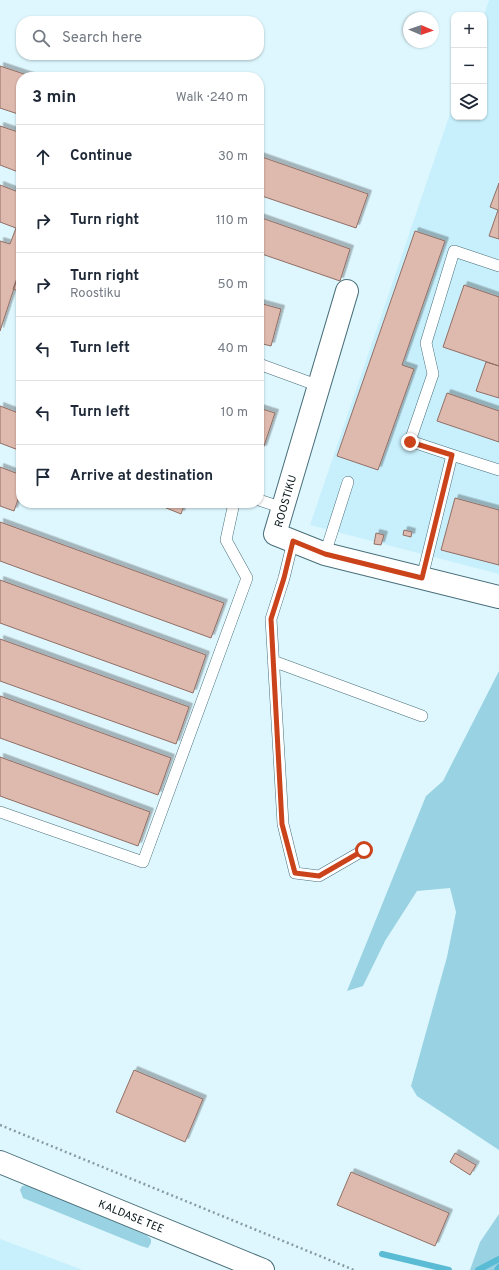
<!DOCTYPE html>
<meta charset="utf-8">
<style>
:root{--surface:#fff;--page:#f6f6f7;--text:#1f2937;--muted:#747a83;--line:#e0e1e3}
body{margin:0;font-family:Overpass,sans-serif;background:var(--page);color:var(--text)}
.controls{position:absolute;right:12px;top:12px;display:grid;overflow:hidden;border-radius:8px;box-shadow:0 1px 3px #0004}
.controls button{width:36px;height:36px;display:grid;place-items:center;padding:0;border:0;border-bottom:1px solid var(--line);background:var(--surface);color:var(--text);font:20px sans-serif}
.compass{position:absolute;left:403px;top:12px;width:36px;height:36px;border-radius:50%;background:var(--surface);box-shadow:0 1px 3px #0004;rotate:92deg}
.stop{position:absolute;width:12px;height:12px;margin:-9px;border:3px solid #cb431b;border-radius:50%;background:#fff}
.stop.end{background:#cb431b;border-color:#fff;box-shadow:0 1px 4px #0008}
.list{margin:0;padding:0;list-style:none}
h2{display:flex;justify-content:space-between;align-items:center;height:52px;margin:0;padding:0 16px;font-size:17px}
h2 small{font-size:13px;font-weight:400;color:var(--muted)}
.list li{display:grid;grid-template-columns:26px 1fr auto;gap:12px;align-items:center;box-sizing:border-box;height:64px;padding:0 16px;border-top:1px solid var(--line)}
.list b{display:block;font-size:15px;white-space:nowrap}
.list p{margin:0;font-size:13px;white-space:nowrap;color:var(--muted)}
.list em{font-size:13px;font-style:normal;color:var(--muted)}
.icon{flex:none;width:22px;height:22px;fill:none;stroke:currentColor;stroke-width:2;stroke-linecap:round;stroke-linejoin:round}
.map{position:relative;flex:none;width:499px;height:1270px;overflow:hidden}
.search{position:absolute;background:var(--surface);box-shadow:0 1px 3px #0004;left:16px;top:16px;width:248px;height:44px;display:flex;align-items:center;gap:10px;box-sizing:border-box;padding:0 14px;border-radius:16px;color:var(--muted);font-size:15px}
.panel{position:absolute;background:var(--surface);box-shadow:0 1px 3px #0004;left:16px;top:72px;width:248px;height:436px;border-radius:16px}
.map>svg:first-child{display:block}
.built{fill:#c8f0fc}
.green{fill:#99d2e2}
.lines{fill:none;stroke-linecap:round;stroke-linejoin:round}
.stream{stroke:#5abbd4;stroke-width:6}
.building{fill:#deb9ae;stroke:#916f66;filter:url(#shadow)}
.lane-casing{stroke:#496f7a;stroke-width:12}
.street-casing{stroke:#496f7a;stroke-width:24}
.secondary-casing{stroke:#496f7a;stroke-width:24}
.path{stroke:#879ba1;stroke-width:2.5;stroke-dasharray:2 3;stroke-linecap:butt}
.lane{stroke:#fff;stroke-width:11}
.street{stroke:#fff;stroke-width:22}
.secondary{stroke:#fff;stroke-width:22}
.route{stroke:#cb431b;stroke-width:5}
.labels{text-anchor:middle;stroke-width:4;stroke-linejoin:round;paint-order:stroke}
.street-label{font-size:11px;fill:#041216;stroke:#fff}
</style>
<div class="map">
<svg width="499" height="1270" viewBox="0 0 499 1270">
<defs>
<filter id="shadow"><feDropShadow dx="3.5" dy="-3.5" stdDeviation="0" flood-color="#0004"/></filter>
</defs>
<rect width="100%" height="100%" fill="#def7fe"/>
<path class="built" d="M489,0H499V574L310,525L454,102V117H484V15Z
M0,1239L83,1270H0Z"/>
<path class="green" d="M499,671V1150L417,1096L411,1086L447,957L456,912L450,888L417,891L385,941L363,986L347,991L426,796L443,781Z
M27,1185L146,1235L151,1239V1243L148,1248L141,1246L23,1198L20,1190L22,1186Z
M499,1214V1270H470L480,1242Z"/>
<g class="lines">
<path class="stream" d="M382,1254L449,1270
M478,1270L499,1259
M497,1270L499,1267"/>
</g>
<path class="building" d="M0,66L33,77H21V115L0,108Z
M0,126L21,133V173L0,165Z
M259,156L368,194L356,228L259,195Z
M499,183V239L489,236L498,210L490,207Z
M0,185L21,193V267L0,331V241L10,244L16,228L0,222Z
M259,217L350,249L340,281L259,253Z
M415,231L445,241L402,365L414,369L378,470L337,456Z
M21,267V292L13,289Z
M464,285L499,297V366L443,347Z
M259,303L281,309L271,346L259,343Z
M486,362L499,366V398L476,391Z
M447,393L499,411V442L437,421Z
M0,406L21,414V451L0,443Z
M259,408L275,413L263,449L259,447Z
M0,467L21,475V491L14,511L0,506Z
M455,498L499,510V565L441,550Z
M154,503H185L181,514Z
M0,522L224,603L211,638L0,561Z
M404,530L412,532L411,537L403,535Z
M376,533L384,535L381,545L374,544Z
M0,580L206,655L193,693L0,623Z
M0,639L189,707L176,744L0,681Z
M0,696L171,758L158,795L0,738Z
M0,757L150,812L138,846L0,796Z
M134,1070L203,1099L185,1142L116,1112Z
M455,1153L476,1165L470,1175L450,1162Z
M351,1172L449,1213L435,1246L337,1205Z"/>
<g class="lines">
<defs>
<path id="lane" d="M259,364L319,386
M452,455L410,441L433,374L426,343L454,251L499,266
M259,500L283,508
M293,541L284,578L271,619L283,824L295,873L319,876L364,850
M325,554L348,482
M422,578L452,455L499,470
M273,661L422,716
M0,812L143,862L247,578L226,540L234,503"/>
<path id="street" d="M347,291L275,534L325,554L499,597"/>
<g id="secondary">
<path id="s1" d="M0,1162L263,1270"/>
</g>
</defs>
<use href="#lane" class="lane-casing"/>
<use href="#street" class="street-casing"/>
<use href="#secondary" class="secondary-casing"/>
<path class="path" d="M0,1125L354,1270"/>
<use href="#lane" class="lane"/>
<use href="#street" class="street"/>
<use href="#secondary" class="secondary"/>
</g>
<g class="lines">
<path class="route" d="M364,850L319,876L295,873L282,824L271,619L284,578L293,541L325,554L422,578L452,455L410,442"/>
</g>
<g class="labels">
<g class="street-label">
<text transform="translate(285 501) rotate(-74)" y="4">ROOSTIKU</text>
<text dy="4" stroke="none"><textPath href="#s1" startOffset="142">KALDASE TEE</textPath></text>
</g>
</g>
</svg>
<div class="controls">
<button>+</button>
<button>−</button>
<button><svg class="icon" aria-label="layers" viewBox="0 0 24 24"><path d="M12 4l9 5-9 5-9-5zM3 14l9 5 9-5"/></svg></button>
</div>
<svg class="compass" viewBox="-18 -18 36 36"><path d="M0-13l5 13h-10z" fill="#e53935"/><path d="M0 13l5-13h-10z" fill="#747a83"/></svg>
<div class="stop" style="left:364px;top:850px"></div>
<div class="stop end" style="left:410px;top:442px"></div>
<div class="search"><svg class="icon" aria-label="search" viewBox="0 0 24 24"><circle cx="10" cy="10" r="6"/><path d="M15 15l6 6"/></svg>Search here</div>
<section class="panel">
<h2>3 min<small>Walk · 240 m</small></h2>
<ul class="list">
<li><svg class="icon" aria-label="ahead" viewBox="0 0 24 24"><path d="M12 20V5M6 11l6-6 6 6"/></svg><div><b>Continue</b></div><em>30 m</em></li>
<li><svg class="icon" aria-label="right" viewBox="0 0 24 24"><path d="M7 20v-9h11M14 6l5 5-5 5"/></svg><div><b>Turn right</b></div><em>110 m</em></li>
<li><svg class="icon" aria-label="right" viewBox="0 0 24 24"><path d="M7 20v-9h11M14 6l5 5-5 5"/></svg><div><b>Turn right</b><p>Roostiku</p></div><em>50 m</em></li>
<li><svg class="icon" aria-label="left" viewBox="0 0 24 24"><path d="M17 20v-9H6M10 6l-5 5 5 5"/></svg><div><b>Turn left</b></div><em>40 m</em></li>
<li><svg class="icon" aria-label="left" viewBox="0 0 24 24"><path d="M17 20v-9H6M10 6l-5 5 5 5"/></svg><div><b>Turn left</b></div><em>10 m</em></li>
<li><svg class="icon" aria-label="arrive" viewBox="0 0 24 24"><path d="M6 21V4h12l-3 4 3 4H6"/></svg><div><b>Arrive at destination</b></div></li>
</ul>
</section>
</div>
